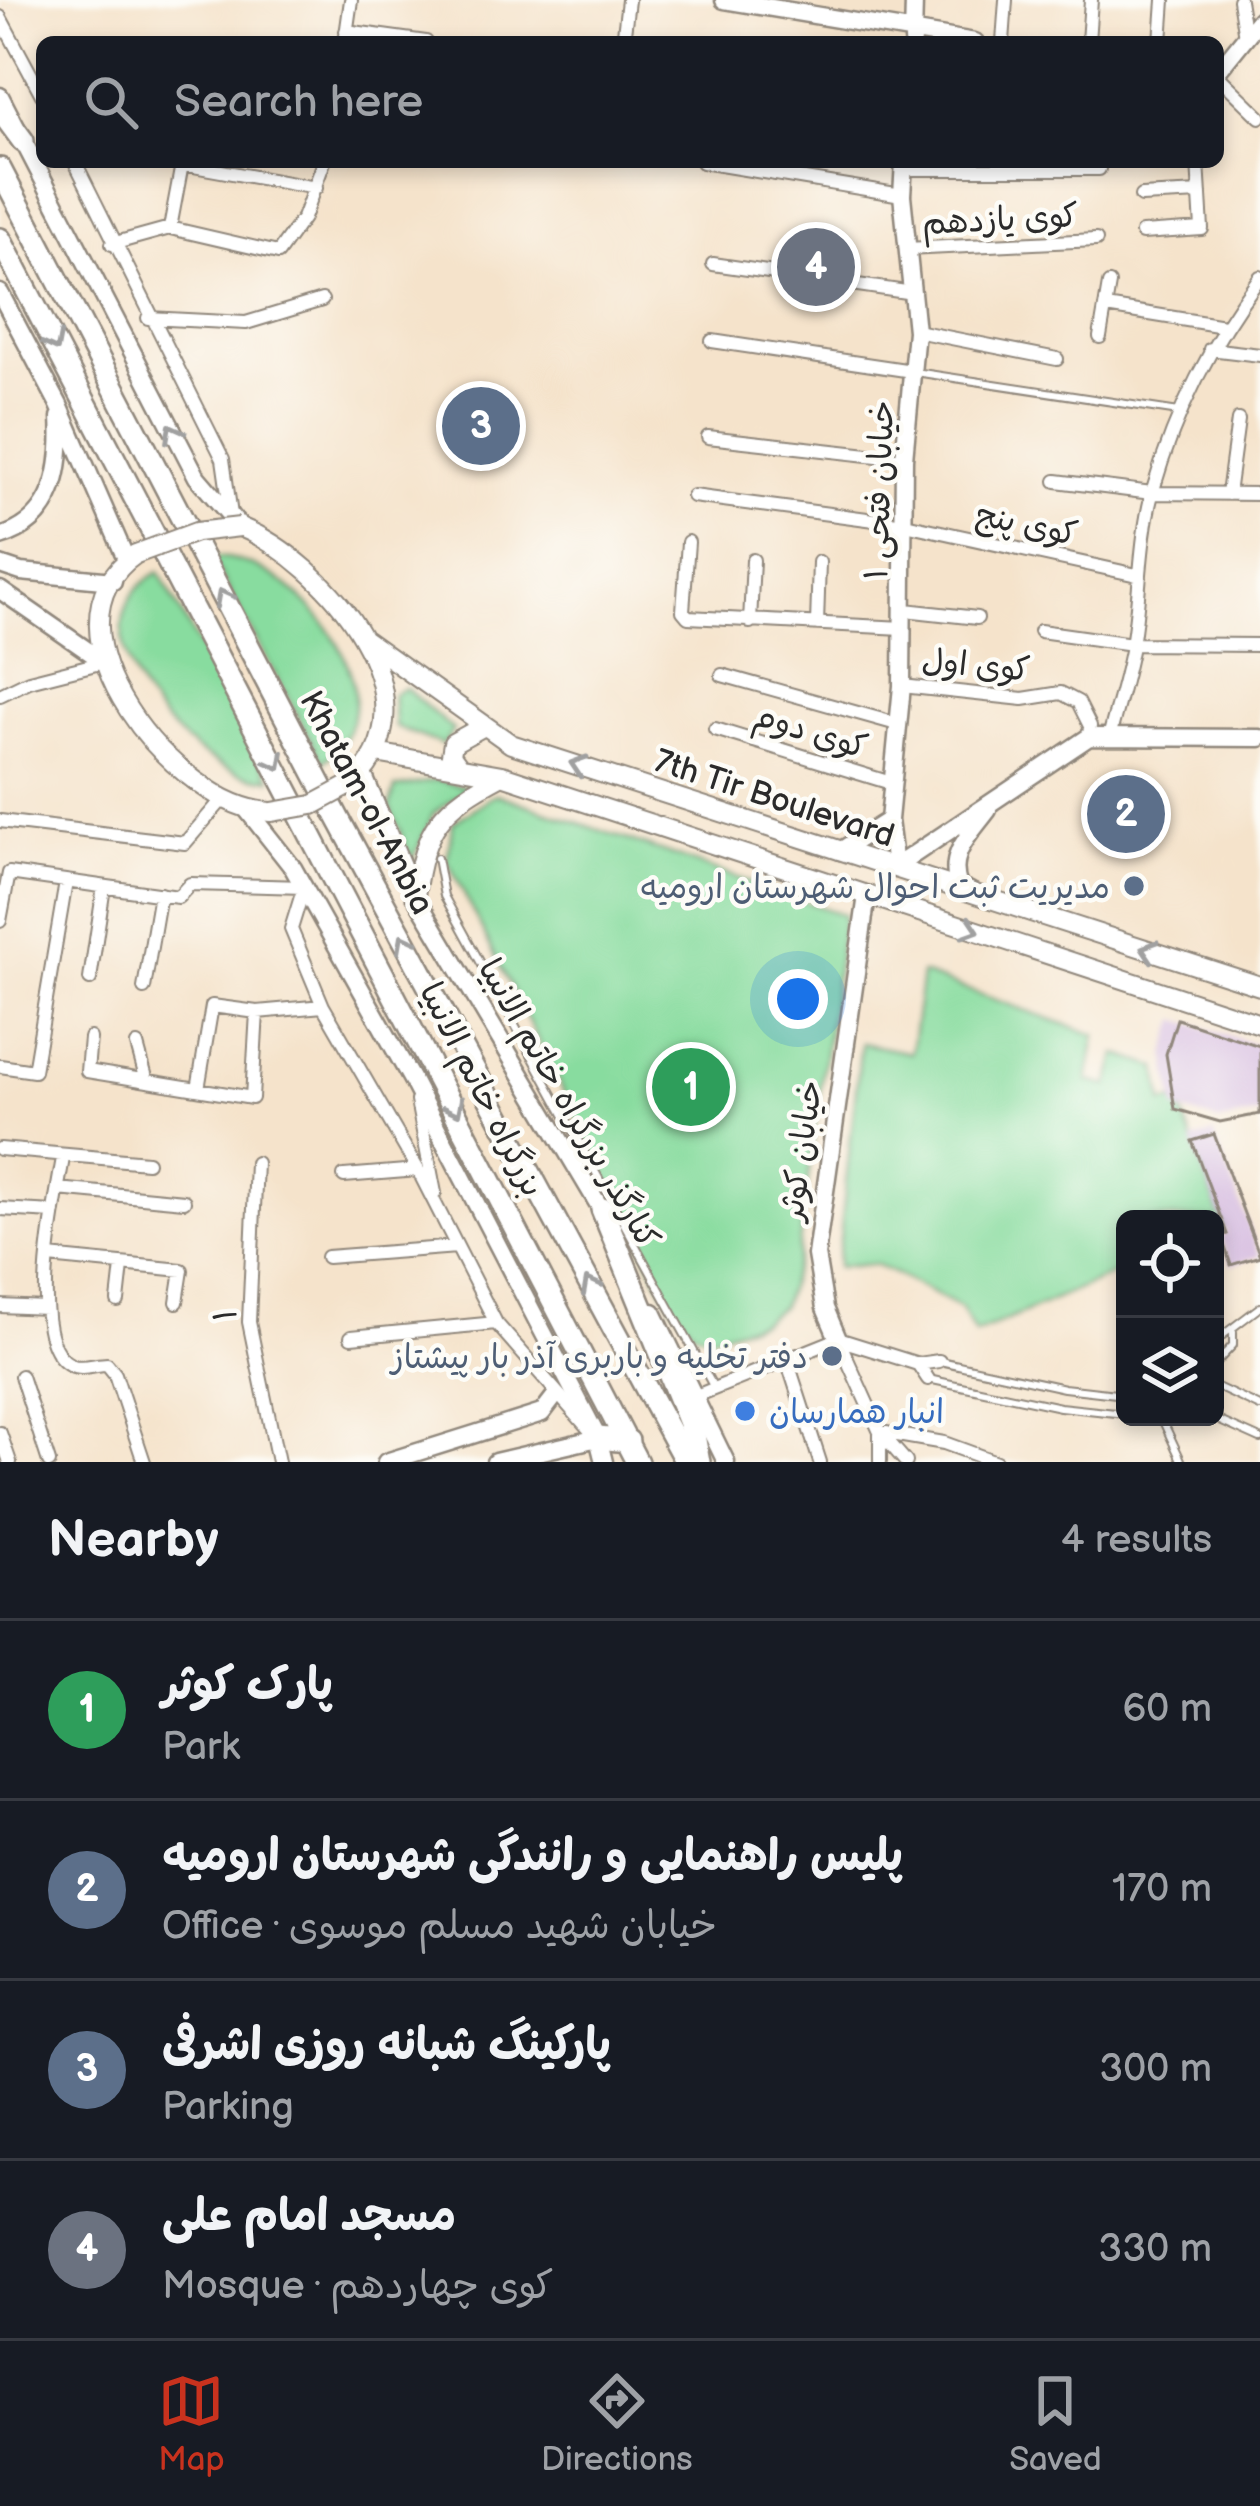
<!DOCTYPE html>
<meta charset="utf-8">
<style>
:root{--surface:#171b24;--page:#242831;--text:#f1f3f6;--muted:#9ea1a6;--line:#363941;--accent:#c8321e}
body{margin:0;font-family:"Balsamiq Sans","Playpen Sans Arabic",sans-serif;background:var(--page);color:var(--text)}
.controls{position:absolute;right:36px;bottom:36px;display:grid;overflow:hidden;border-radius:18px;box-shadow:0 6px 18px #0003}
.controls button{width:108px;height:108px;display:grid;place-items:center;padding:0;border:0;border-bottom:3px solid var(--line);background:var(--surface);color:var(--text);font:60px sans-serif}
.you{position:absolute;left:798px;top:999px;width:42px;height:42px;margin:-30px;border:9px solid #fff;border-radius:50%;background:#1a73e8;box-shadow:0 0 0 18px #1a73e833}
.badge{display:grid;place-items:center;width:78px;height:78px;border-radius:50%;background:var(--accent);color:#fff;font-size:39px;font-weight:700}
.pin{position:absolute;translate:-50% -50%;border:6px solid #fff;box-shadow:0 3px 12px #0006}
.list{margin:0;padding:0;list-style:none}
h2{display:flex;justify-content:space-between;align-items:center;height:156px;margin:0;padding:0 48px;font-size:51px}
h2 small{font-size:39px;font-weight:400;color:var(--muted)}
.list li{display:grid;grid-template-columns:78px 1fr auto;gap:36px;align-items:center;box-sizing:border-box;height:180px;padding:0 48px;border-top:3px solid var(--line)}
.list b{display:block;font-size:45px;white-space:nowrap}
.list p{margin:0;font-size:39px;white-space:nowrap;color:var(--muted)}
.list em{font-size:39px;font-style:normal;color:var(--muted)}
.icon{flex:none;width:66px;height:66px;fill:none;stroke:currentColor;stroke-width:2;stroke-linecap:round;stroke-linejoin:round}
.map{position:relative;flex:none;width:1260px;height:1462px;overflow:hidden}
.search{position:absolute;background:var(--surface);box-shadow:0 6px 18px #0003;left:36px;right:36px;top:36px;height:132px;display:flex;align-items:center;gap:30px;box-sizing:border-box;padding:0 42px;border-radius:18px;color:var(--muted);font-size:45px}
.sheet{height:876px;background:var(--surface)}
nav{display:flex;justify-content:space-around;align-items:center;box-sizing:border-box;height:168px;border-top:3px solid var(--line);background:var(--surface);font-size:33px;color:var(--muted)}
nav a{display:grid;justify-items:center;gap:6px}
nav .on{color:var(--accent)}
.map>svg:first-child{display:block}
.green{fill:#88dc9f;stroke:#5a8465;stroke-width:3}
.building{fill:#d0b2dd}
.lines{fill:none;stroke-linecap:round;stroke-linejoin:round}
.lane-casing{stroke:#90877b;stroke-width:10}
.street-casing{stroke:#90877b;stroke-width:16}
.secondary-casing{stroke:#90877b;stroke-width:21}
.primary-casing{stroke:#90877b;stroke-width:22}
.highway-casing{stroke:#90877b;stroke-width:26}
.lane{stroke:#fff;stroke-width:6}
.street{stroke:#fff;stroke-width:12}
.secondary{stroke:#fff;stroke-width:16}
.primary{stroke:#fff;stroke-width:18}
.highway{stroke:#fff;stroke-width:21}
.primary-bridge-casing{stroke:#90877b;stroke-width:22;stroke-linecap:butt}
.primary-bridge{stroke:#fff;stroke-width:18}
.oneway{stroke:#a0a0a0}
.service-dot{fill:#5c6f8a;stroke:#fdfcf7;stroke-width:4.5}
.shop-dot{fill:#3f7fe0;stroke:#fdfcf7;stroke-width:4.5}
.labels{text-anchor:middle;stroke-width:9;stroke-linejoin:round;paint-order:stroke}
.street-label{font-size:33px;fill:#2b2b2b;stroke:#fdfcf7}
.service-label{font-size:33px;fill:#4e5e75;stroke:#fdfcf7;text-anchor:end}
.shop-label{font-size:33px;fill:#366cbe;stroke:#fdfcf7;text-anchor:start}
</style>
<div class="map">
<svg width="1260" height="1462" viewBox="0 0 1260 1462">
<rect width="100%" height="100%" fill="#fdfcf7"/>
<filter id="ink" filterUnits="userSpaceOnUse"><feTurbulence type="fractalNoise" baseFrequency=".00833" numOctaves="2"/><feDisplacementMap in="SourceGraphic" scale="24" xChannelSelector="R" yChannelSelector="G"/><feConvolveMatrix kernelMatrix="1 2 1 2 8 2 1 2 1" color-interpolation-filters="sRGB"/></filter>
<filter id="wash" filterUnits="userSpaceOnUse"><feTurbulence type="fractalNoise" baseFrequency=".004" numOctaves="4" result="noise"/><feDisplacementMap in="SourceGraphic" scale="48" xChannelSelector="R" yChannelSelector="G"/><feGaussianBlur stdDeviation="2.7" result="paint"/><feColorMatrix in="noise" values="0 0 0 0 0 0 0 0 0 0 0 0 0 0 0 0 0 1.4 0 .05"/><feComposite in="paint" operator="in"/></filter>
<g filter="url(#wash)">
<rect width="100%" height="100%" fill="#f5e3cb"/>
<path class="green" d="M211,557C295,554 411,696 323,762Z
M159,572L271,779C182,777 61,626 159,572Z
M405,688L453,730L443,745L395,727L393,694Z
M437,780L468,788L433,814L412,861L390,806L395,788Z
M496,794L844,915L797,1260L782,1306L762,1321L712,1336L694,1331L671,1305L447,860L453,823Z
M922,974L1096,1035L1088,1081L1109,1086L1117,1054L1158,1068L1163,1103L1173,1101L1183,1114L1224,1227L1215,1231V1219H1125V1269L975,1334L961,1308L875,1264L837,1267L861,1043L911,1053Z"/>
<g id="blocks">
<path class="building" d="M1177,1019L1260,1046V1114L1220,1122L1175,1109L1166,1054Z
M1214,1134L1260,1256L1231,1265L1221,1236L1227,1234L1192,1141Z"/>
</g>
</g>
<g filter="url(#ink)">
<use href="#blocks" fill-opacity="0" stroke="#90877b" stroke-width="3"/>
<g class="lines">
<defs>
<path id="lane" d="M915,372L1179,412
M437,858L444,896L713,1386
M1215,1341L1260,1307
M940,1361L1064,1388L1125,1395
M1215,1364L1233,1345V1332
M928,1379L1060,1407L1125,1414
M1215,1386L1260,1407
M1161,1417L1182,1462
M1211,1417L1260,1439"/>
<path id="street" d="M1239,0L1245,37
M0,17L42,95
M346,31L426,42
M345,42L351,0
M623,42L628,0
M1003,42L1006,0
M1088,42L1091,0
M1161,42L1164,0
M1218,76L1260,117
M75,162L223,459L231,515
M702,162L902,195
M904,169H1099
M1141,196L1200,193
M170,228L182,164L316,188
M1142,233L1202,229L1198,162
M112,244L170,228L278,253L303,218L324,162
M906,249L1096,240
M713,264L913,293
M1106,307L1224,326
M148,318L246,323L322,300
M916,331L1057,359
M1100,337L1109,284
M712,341L912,371
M1210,349L1260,355
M708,437L904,459
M1056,481L1152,493L1260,494
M1228,494L1238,420
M693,496L905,524L1137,575
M688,542L683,611L688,617L903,628
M905,610L977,618
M750,622L753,560
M817,624L819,562
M1040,631L1132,644L1260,645
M722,675L897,724
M902,686L1023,699L1061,693L1078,702L1090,726L1089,737
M0,695L29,681L104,662
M715,729L891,783
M1110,734C1117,705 1127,675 1132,645C1141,593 1139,541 1153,490C1176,410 1211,343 1260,277
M0,821L185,843L222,800
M0,921L9,873L178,897L190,884L304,887L291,929L323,1006L418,1170L496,1323L589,1429
M90,979L104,887
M144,988L160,894
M90,1038L87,1071L252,1098L257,1012
M137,1045L147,1081
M0,1066L34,1071L66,882
M198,1089L212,1006L257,1012L323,1006
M417,1101L435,1193
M0,1149L147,1162
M63,1158C56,1201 24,1343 71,1365C81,1370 96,1364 107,1364L115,1374L144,1462
M256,1163L249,1322L278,1462
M344,1176L418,1170
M58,1189L184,1201
M0,1209L54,1212
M49,1257L182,1270L177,1302
M327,1257L457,1247
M118,1301L122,1266
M0,1306L46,1308
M351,1337L496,1323
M838,1339L880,1432L906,1462
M787,1360L820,1462
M918,1364L928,1379
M21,1376L49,1462
M696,1396L838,1339L918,1364L939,1361
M0,1433L10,1462
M880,1462V1432L944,1443L996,1462"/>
<path id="secondary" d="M724,0L975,42
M913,41L914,0
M1218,71L1260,19
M0,96L197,477L240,527
M904,162L902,195L916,331L904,459L902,686L889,820L895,867L1089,737L1260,738
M0,293L59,405L127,561
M0,537C55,521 63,469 60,417
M0,565L21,572L113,581
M0,590L104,662
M363,774L415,896L607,1219
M248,811L293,868L413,1082L598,1438L604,1462
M840,851L889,820
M970,891L959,886C946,855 971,833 988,810
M653,1312L726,1462
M838,1339L825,1308L816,1255L867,895
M386,1462L542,1413L555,1396
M495,1462L598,1438"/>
<path id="primary" d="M240,527C325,561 444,701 350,785
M136,554C29,628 178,810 272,812
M365,640L511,744L1260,986
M376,753L502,775L1260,1024
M459,766L451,755L453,743L482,727
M415,896C424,827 441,807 502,775"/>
<path id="highway" d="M0,110L23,141
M0,169L338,818L686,1462
M0,239L637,1462
M602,1209L694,1435L699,1462
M598,1438L628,1441"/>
</defs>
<use href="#lane" class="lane-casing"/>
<use href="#street" class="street-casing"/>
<use href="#secondary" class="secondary-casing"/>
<use href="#primary" class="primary-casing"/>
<use href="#highway" class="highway-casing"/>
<use href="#lane" class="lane"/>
<use href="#street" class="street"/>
<use href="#secondary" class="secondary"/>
<use href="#primary" class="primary"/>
<use href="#highway" class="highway"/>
<defs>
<path id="primary-bridge" d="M136,554L196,532L240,527
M272,812L313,805L350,785"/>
</defs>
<use href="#primary-bridge" class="primary-bridge-casing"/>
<use href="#primary-bridge" class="primary-bridge"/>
</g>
<defs><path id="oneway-chevron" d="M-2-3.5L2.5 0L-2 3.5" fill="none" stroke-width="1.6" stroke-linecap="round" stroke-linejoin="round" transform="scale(3)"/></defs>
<g class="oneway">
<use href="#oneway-chevron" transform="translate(54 343) rotate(63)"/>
<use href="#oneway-chevron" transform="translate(173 432) rotate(-118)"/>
<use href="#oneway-chevron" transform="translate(223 597) rotate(-118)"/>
<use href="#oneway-chevron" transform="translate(276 762) rotate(62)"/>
<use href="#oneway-chevron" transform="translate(578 765) rotate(-162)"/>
<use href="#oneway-chevron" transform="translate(971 929) rotate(18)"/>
<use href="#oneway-chevron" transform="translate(405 942) rotate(-118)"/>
<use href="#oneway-chevron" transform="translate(1149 950) rotate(-162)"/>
<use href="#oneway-chevron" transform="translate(455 1108) rotate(63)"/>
<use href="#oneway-chevron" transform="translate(590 1285) rotate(-118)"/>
</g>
</g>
<g class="service-dot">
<circle cx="1134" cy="886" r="12"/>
<circle cx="832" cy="1356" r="12"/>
</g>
<circle class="shop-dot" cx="745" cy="1411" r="12"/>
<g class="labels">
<g class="street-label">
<text transform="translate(1000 218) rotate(-3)" y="12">کوی یازدهم</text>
<text transform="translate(878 490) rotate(-88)" y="12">خیابان فتحی ۱</text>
<text transform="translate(1027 523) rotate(12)" y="12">کوی پنج</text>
<text transform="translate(976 664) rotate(5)" y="12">کوی اول</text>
<text transform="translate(811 730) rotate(17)" y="12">کوی دوم</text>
<text transform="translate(775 797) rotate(18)" y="12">7th Tir Boulevard</text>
<text transform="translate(368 802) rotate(62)" y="12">Khatam-ol-Anbia</text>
<text transform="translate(483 1089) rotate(63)" y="12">بزرگراه خاتم الانبیا</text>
<text transform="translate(570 1103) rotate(60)" y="12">کنارگذر بزرگراه خاتم الانبیا</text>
<text transform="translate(800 1150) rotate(-82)" y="12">خیابان کوثر</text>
<text transform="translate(224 1315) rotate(-92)" y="12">۱</text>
</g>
<g class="service-label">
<text x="1110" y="898">مدیریت ثبت احوال شهرستان ارومیه</text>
<text x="808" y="1368">دفتر تخلیه و باربری آذر بار پیشتاز</text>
</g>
<g class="shop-label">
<text x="769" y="1423">انبار همارسان</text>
</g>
</g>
</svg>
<div class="controls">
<button><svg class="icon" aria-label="locate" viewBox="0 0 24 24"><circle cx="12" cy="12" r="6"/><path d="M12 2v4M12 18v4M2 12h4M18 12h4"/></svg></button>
<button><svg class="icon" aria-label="layers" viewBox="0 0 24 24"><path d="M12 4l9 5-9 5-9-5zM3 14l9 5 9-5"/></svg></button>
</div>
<div class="you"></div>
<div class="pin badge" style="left:691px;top:1087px;background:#2e9e5b">1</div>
<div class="pin badge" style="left:1126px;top:814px;background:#5c6f8a">2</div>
<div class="pin badge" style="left:481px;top:426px;background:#5c6f8a">3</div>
<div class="pin badge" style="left:816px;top:267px;background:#6b7280">4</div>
<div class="search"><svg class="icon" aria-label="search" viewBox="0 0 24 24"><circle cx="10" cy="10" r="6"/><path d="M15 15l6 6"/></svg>Search here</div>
</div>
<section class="sheet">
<h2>Nearby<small>4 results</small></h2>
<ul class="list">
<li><span class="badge" style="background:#2e9e5b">1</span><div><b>پارک کوثر</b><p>Park</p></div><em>60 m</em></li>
<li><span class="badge" style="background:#5c6f8a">2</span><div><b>پلیس راهنمایی و رانندگی شهرستان ارومیه</b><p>Office · خیابان شهید مسلم موسوی</p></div><em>170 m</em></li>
<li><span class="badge" style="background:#5c6f8a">3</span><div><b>پارکینگ شبانه روزی اشرفی</b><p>Parking</p></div><em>300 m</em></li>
<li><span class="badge" style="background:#6b7280">4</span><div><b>مسجد امام علی</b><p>Mosque · کوی چهاردهم</p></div><em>330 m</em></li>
</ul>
</section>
<nav>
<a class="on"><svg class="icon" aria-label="map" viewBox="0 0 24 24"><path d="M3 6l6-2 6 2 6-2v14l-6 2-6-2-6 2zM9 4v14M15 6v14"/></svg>Map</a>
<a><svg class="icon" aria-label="directions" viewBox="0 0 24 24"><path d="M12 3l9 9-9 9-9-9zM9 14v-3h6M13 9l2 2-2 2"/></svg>Directions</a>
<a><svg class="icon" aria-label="saved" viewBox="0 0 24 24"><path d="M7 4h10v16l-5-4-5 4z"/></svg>Saved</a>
</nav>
